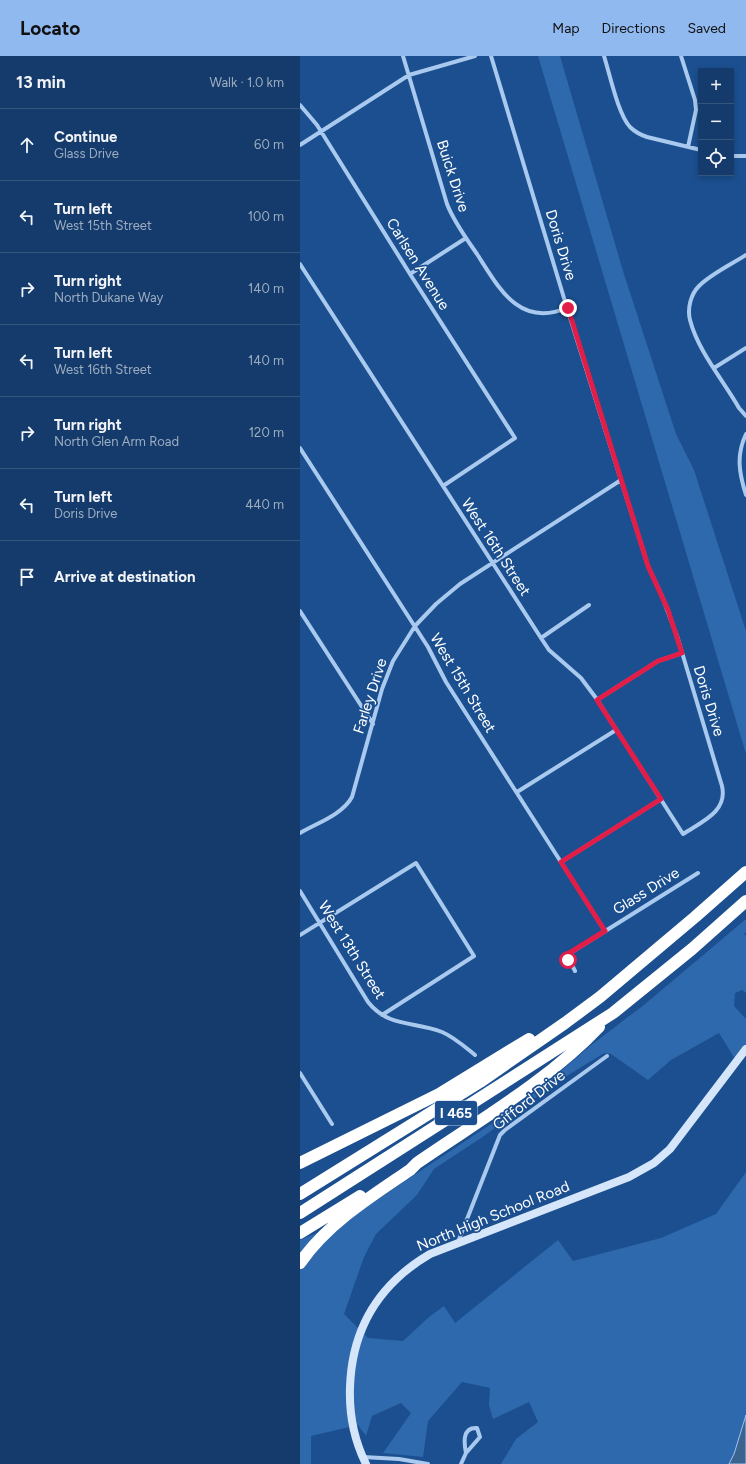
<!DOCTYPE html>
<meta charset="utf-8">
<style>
:root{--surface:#143b6b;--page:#214673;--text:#f1f3f6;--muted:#9dadc1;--line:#33557e;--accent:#90b9f0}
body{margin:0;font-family:Figtree,sans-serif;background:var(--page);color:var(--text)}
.controls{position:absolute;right:12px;top:12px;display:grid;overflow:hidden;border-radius:0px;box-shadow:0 2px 6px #0003}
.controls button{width:36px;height:36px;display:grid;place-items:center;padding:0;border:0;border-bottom:1px solid var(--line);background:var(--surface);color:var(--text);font:20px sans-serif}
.stop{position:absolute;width:12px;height:12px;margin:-9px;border:3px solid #e11d48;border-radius:50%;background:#fff}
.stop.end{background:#e11d48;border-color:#fff;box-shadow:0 1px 4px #0008}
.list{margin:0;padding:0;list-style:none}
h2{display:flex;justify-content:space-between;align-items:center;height:52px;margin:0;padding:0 16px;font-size:17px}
h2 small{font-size:13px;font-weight:400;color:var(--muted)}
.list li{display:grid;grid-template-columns:26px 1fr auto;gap:12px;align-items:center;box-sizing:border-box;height:72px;padding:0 16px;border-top:1px solid var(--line)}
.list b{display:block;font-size:15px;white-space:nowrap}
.list p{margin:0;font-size:13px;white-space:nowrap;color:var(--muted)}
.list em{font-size:13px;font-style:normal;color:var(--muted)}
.icon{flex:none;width:22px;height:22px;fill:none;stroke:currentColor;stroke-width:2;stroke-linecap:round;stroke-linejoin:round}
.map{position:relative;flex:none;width:446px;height:1408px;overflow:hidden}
header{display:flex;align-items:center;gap:24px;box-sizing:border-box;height:56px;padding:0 20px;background:var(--accent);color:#111}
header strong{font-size:19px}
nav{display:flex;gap:22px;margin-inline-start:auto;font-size:14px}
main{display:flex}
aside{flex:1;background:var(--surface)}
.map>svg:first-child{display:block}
.green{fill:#2e69ad}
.water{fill:#3c6290;stroke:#9cc4f0}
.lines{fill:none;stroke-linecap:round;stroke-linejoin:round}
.street{stroke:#a9c9ee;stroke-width:4}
.secondary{stroke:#d6e6fa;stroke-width:8}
.highway{stroke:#fff;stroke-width:12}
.route{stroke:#e11d48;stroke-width:5}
.labels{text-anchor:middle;stroke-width:3.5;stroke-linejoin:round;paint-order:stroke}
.shield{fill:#1b4f8f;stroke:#bbcadd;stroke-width:1}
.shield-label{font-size:14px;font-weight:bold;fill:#fff}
.street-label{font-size:15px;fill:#fff;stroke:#1b4f8f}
</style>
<header>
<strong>Locato</strong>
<nav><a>Map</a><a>Directions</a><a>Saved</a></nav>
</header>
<main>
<aside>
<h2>13 min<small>Walk · 1.0 km</small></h2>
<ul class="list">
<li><svg class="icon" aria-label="ahead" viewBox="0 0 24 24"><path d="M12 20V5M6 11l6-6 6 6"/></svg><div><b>Continue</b><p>Glass Drive</p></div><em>60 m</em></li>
<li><svg class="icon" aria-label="left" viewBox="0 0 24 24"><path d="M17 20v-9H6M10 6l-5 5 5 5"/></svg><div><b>Turn left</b><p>West 15th Street</p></div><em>100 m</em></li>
<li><svg class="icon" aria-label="right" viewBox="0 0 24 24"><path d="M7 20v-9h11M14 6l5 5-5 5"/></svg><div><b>Turn right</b><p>North Dukane Way</p></div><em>140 m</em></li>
<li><svg class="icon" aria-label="left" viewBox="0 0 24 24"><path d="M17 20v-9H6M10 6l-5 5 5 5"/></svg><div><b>Turn left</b><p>West 16th Street</p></div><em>140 m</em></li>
<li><svg class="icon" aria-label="right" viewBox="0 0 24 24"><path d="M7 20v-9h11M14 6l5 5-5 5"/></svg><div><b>Turn right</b><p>North Glen Arm Road</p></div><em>120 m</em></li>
<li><svg class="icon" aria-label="left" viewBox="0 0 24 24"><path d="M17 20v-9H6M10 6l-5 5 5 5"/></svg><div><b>Turn left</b><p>Doris Drive</p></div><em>440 m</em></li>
<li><svg class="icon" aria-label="arrive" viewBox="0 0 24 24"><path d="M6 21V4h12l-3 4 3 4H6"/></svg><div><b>Arrive at destination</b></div></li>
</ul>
</aside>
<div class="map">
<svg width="446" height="1408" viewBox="0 0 446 1408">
<rect width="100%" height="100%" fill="#1b4f8f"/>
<path class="green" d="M238,0H260L323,215L376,378L394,414L446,575V698Z
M446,863V876L444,878L446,880V937L442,934L435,937L434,950L446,963V988L435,1003L419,977L371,1004L348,1024L311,998L304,997L254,1028L184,1080L134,1113L117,1139L76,1178L64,1201L44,1258L68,1282L103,1285L129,1261L144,1250L155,1267L258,1184L273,1205L361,1182L416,1158L446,1116V1362L434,1398L429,1408H201L216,1383L238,1366L229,1346L193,1363L189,1349L190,1332L162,1326L128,1365L123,1401L83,1397L111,1357L101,1347L72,1360L66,1380L58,1369L11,1380V1408H0V1184L45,1165L194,1066L240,1033L290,990L345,948Z"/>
<path class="water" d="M446,1359V1408H429L434,1398Z"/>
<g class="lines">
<path class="street" d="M103,0L147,148C154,166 166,182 177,198C199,232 219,272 267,252
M304,0C310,19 318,58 330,71C335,76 341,79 347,81L401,94
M381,0L395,44L396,54L388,91
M0,49L17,69L110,218L215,382L143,430
M0,89L109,19L175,0
M431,100H446
M446,199C432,208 411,218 399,230C391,238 387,252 390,264C398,295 423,324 439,352L446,360
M0,208L241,582L249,594L281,622L296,642L383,778C401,766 428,756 422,730L378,583L362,540L348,510L267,252L191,0
M110,218L166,182
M414,312L446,292
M446,378C436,399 439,417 446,439
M0,392L128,591L146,626L305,875
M0,555L73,668
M241,582L289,549
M297,644L358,605L382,597
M217,736L316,674
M0,777C17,767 42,759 52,741L82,633L93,605L115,570L136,548L160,528L321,424
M261,806L361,743
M0,835L68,946C89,972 114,965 142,976C154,981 165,991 175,999
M0,879L116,807L174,900L82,959
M275,915L267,899L398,817
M0,1017L32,1068
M158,1186L200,1079L205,1074L307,1000
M63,1401L99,1403L128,1408
M161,1408L166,1397L180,1381L177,1372C162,1371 164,1387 166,1397"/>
<path class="secondary" d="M66,1408C54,1384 49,1358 50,1331C52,1271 79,1228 130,1198L329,1121L354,1107L370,1093L446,993"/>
<path class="highway" d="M0,1107L139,1038L229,983
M0,1138L180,1026L265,967L300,941L395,861L446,816
M0,1157L313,957L392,893L446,845
M0,1177L60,1140
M0,1207C27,1168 71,1140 110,1114L117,1107C178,1065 249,1024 299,971"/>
</g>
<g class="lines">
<path class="route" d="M268,252L348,510L368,554L382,597L358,605L297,644L361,743L261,806L305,875L266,899L268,904"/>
</g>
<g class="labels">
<rect class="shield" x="135" y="1045" width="42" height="24" rx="3"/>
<g class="shield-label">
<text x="156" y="1062">I 465</text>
</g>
<g class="street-label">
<text transform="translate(153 120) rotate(72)" y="5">Buick Drive</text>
<text transform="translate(261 189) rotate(73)" y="5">Doris Drive</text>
<text transform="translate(118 208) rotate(58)" y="5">Carlsen Avenue</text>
<text transform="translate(196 491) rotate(57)" y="5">West 16th Street</text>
<text transform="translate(163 627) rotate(59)" y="5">West 15th Street</text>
<text transform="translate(70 640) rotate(-72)" y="5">Farley Drive</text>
<text transform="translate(409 645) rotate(73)" y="5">Doris Drive</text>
<text transform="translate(346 835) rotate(-32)" y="5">Glass Drive</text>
<text transform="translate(52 894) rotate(58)" y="5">West 13th Street</text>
<text transform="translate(229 1044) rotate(-38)" y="5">Gifford Drive</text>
<text transform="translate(193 1160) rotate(-22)" y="5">North High School Road</text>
</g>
</g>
</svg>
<div class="controls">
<button>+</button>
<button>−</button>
<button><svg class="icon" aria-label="locate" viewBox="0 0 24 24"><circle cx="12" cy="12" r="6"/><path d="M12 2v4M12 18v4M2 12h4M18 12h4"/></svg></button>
</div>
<div class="stop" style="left:268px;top:904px"></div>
<div class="stop end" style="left:268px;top:252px"></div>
</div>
</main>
